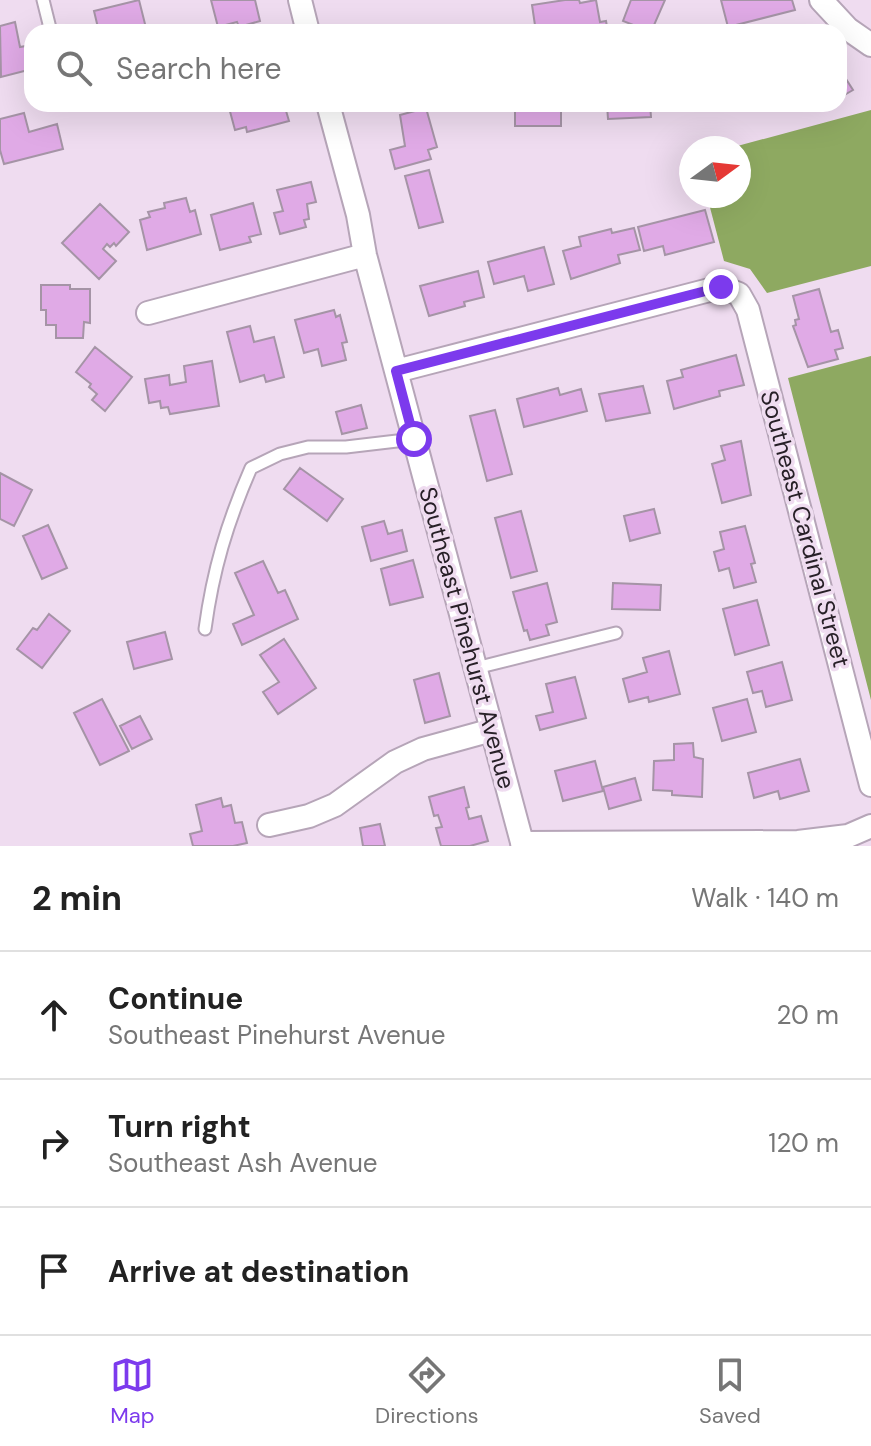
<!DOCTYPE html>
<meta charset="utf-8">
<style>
:root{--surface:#fff;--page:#f6f6f6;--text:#222;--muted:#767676;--line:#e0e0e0;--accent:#7c3aed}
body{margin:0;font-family:"DM Sans",sans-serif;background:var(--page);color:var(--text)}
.compass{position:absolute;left:679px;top:136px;width:72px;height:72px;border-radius:50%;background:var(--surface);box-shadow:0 8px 32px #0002;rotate:75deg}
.stop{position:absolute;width:24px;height:24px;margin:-18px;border:6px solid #7c3aed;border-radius:50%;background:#fff}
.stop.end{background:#7c3aed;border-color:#fff;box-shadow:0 2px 8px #0008}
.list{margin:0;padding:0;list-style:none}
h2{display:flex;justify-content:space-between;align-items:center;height:104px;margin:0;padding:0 32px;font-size:34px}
h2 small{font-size:26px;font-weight:400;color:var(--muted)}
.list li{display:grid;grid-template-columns:52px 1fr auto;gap:24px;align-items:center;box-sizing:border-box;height:128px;padding:0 32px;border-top:2px solid var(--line)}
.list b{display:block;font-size:30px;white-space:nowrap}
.list p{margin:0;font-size:26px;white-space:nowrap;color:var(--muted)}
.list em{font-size:26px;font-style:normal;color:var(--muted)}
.icon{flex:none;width:44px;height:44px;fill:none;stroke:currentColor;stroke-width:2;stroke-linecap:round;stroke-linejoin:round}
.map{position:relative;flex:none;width:871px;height:846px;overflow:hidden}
.search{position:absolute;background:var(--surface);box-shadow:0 8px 32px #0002;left:24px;right:24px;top:24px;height:88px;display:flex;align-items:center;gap:20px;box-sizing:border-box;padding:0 28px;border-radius:24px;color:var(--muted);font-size:30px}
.sheet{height:488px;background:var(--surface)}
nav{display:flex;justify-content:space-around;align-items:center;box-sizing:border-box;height:112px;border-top:2px solid var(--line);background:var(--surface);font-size:22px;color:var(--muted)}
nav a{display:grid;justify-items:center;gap:4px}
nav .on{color:var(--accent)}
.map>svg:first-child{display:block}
.forest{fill:#8ea961}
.building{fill:#e0aae6;stroke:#a594a6;stroke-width:2}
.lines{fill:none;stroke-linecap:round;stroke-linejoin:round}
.service-casing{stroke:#b6a5b8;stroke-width:15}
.minor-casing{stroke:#b6a5b8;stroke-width:26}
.service{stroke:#fff;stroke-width:11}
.minor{stroke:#fff;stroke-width:22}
.route{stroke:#7c3aed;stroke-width:10}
.labels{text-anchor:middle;stroke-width:7;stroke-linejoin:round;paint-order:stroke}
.street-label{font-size:24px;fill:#272027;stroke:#efdcf0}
</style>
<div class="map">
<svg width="871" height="846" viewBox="0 0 871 846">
<rect width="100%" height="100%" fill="#efdcf0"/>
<path class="forest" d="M871,110V266L767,293L750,269L724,261L707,196H739V148H730Z
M871,356V700L788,378Z"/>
<path class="building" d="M139,0L147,32H120L119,28L99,32L94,11Z
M211,0H255L260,21L239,27L237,22L218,27Z
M565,0H579L580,3L596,0L600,22L606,21L608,32H536L532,5Z
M631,0H665L651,32L623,21Z
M721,0H792L795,10L728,27Z
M15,22L20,47L26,46L32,69L1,77L0,26Z
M839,68L853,90L839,98Z
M228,104H284L289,121L247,132L246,127L235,130Z
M515,104H561V126H515Z
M607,104H650L651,117L608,119Z
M426,108L437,147L428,150L431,159L395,169L390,150L405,146L400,115Z
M24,113L29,132L57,124L63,149L4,164L0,150V119Z
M429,170L443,222L419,228L405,176Z
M311,182L316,202L307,204L309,219L304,220L306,227L280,234L274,213L283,211L277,190Z
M186,198L190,212L195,210L201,234L147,250L140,220L150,217L148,212L165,208L164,203Z
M253,203L261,234L249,237L251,242L220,250L211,215Z
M100,204L129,232L116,246L114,243L110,247L107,244L103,249L116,261L99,279L62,243Z
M705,210L714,242L665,255L663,246L644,251L638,227Z
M634,228L640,250L618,255L620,263L571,279L563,251L581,246L579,237L611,229L612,233Z
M544,247L554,284L528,291L524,276L494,284L488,262Z
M478,271L484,297L464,302L465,306L429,316L420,286Z
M41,285H70V289H90V323L84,322L83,338H56V325H46V310H41Z
M819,289L831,332L838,330L843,348L835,350L838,359L808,367L793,326L796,325L795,320L799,319L793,296Z
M334,310L336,317L340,315L347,342L342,343L346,360L322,366L318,349L304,353L295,320Z
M250,326L254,342L274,337L284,377L266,382L264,375L240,382L227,332Z
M95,347L132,377L105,411L92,400L97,394L89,387L91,384L76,372Z
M736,355L744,385L719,391L720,396L674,409L667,381L683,377L681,370Z
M212,361L219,406L170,414L168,407L161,408L160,401L149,403L145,379L169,375L170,385L186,382L184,366Z
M643,386L650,413L606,421L599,394Z
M558,388L560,395L581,389L587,411L524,427L517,399Z
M361,405L367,428L342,434L336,412Z
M495,410L512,474L487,481L470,416Z
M741,441L751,495L722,503L712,464L725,460L721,446Z
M300,468L343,499L327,521L284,489Z
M0,473L32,490L14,526L0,519Z
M654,509L660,533L630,541L624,516Z
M521,511L537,571L511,578L495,518Z
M384,521L388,534L402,530L407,551L371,561L362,527Z
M48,525L67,568L42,579L23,536Z
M745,526L755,563L751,564L756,582L734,588L729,568L719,571L714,552L724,549L720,532Z
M413,560L423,597L390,605L381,569Z
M263,561L278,593L285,590L298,619L242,645L233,624L254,615L235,573Z
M547,583L557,622L546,625L549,635L530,640L527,630L524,631L513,592Z
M613,583L661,585L660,610L612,609Z
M757,600L769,645L735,655L723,609Z
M49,614L70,631L42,668L17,649L33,628L37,630Z
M165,632L172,659L134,669L127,642Z
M284,639L316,688L278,714L263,692L279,682L260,655Z
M669,651L680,694L649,702L648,697L629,702L623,679L647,672L643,658Z
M782,662L792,700L766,707L762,691L753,693L747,672Z
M439,673L450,716L425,723L414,680Z
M575,677L586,718L540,730L536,716L553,712L546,684Z
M102,699L129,751L100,765L74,713Z
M747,699L756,732L722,741L713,708Z
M140,716L152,739L132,749L120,726Z
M693,743L694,757L703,759L702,797L672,795V791L653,790L654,761L674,760V744Z
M800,759L809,791L780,799L778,791L754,798L748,773Z
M595,761L603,791L563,801L555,771Z
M635,778L641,800L609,809L603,787Z
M464,787L469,807L466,808L469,819L481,816L488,841L470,846H441L436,828L442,827L438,815L434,816L429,797Z
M221,798L223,807L231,805L235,823L242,822L247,843L233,846H193L190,834L202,831L196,805Z
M380,824L385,846H363L360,828Z"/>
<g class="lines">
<defs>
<path id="service" d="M43,0L51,32
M205,629C213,570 227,523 251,468L280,454L308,447H346L414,439
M476,668L616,633"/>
<path id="minor" d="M300,0L308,32
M821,0L848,29L871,45
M328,104L358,215L365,255L523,846
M148,313L365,255
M396,371L721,287L739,294L748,310L871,785
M269,825L309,816L335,805L395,762L423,749L492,730
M522,843L798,842L848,836L871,826"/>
</defs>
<use href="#service" class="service-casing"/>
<use href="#minor" class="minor-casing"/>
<use href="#service" class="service"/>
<use href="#minor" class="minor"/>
</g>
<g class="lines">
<path class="route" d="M414,439L396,371L721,287"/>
</g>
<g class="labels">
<g class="street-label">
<text transform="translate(805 529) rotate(75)" y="8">Southeast Cardinal Street</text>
<text transform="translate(467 638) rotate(75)" y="8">Southeast Pinehurst Avenue</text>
</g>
</g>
</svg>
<svg class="compass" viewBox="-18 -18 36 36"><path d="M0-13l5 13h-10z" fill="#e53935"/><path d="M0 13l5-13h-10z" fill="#767676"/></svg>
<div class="stop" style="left:414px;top:439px"></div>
<div class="stop end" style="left:721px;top:287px"></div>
<div class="search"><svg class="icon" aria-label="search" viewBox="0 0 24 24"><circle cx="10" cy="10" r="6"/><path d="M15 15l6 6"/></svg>Search here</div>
</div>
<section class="sheet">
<h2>2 min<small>Walk · 140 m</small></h2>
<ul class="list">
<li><svg class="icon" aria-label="ahead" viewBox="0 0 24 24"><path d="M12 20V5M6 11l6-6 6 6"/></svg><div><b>Continue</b><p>Southeast Pinehurst Avenue</p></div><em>20 m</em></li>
<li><svg class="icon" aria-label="right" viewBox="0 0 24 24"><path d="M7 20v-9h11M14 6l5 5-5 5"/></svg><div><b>Turn right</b><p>Southeast Ash Avenue</p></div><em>120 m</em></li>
<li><svg class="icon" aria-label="arrive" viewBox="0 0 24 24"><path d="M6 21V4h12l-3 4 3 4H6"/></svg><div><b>Arrive at destination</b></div></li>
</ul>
</section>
<nav>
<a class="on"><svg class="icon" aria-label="map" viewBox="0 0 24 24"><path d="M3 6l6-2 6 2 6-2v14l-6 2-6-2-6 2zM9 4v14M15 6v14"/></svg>Map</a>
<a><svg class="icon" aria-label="directions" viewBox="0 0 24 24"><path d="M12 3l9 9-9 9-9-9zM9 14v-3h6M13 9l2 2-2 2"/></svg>Directions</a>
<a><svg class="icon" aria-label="saved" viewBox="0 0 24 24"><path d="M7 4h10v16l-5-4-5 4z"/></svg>Saved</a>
</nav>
